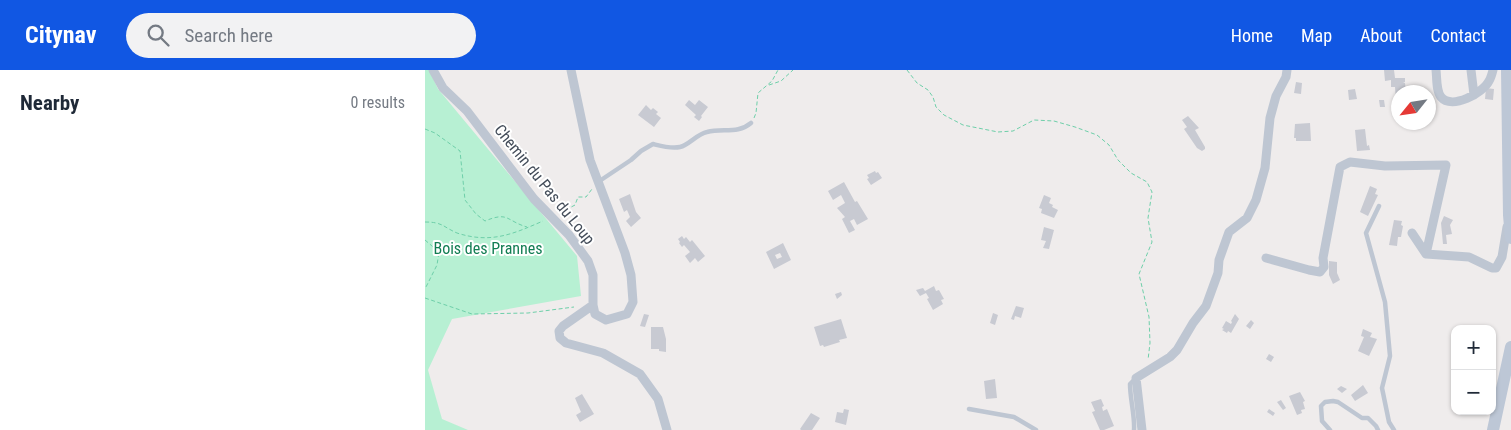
<!DOCTYPE html>
<meta charset="utf-8">
<style>
:root{--surface:#fff;--page:#f2f2f3;--text:#1f2937;--muted:#747a83;--line:#e0e1e3;--accent:#1157e3}
body{margin:0;font-family:"Roboto Condensed",sans-serif;background:var(--page);color:var(--text)}
.controls{position:absolute;right:15px;bottom:15px;display:grid;overflow:hidden;border-radius:10px;box-shadow:0 1px 4px #0004}
.controls button{width:45px;height:45px;display:grid;place-items:center;padding:0;border:0;border-bottom:1px solid var(--line);background:var(--surface);color:var(--text);font:25px sans-serif}
.compass{position:absolute;left:966px;top:15px;width:45px;height:45px;border-radius:50%;background:var(--surface);box-shadow:0 1px 4px #0004;rotate:240deg}
.list{margin:0;padding:0;list-style:none}
h2{display:flex;justify-content:space-between;align-items:center;height:65px;margin:0;padding:0 20px;font-size:21px}
h2 small{font-size:16px;font-weight:400;color:var(--muted)}
.icon{flex:none;width:28px;height:28px;fill:none;stroke:currentColor;stroke-width:2;stroke-linecap:round;stroke-linejoin:round}
.map{position:relative;flex:none;width:1086px;height:360px;overflow:hidden}
header{display:flex;align-items:center;gap:30px;box-sizing:border-box;height:70px;padding:0 25px;background:var(--accent);color:#fff}
header strong{font-size:24px}
nav{display:flex;gap:28px;margin-inline-start:auto;font-size:18px}
.search{width:350px;height:45px;background:var(--page);display:flex;align-items:center;gap:12px;box-sizing:border-box;padding:0 18px;border-radius:28px;color:var(--muted);font-size:19px}
main{display:flex}
aside{flex:1;background:var(--surface)}
.map>svg:first-child{display:block}
.green{fill:#b7f0d3}
.building{fill:#c8cad2;fill-rule:evenodd}
.lines{fill:none;stroke-linecap:round;stroke-linejoin:round}
.path{stroke:#6ecfa9;stroke-width:1;stroke-dasharray:4 2.5;stroke-linecap:butt}
.lane{stroke:#bec6d2;stroke-width:4.5}
.street{stroke:#bec6d2;stroke-width:9}
.secondary{stroke:#bdc7d6;stroke-width:12}
.labels{text-anchor:middle;stroke-width:4;stroke-linejoin:round;paint-order:stroke}
.street-label{font-size:16px;fill:#444d5a;stroke:#fff}
.park-label{font-size:16px;fill:#127d53;stroke:#fff}
</style>
<header>
<strong>Citynav</strong>
<div class="search"><svg class="icon" aria-label="search" viewBox="0 0 24 24"><circle cx="10" cy="10" r="6"/><path d="M15 15l6 6"/></svg>Search here</div>
<nav><a>Home</a><a>Map</a><a>About</a><a>Contact</a></nav>
</header>
<main>
<aside>
<h2>Nearby<small>0 results</small></h2>
<ul class="list">
</ul>
</aside>
<div class="map">
<svg width="1086" height="360" viewBox="0 0 1086 360">
<rect width="100%" height="100%" fill="#efecec"/>
<path class="green" d="M0,0H4L13,19L152,186L156,226L27,249L3,300L17,349L43,360H0Z"/>
<path class="building" d="M959,0H969L970,8H980V12L978,13H980L981,22H974V32H971L970,17H966V10L960,11Z
M871,12L877,13L876,24L869,23Z
M1061,18L1069,19L1068,30L1060,29Z
M930,19L932,29L924,30L923,20Z
M264,30L270,35L274,30L283,37L276,46L277,47L274,51L269,47L271,45L260,35Z
M954,30H959L960,37H955Z
M221,35L226,40L228,38L233,42L231,44L236,48L229,57L213,45Z
M763,46L774,58L770,60L780,77V79L777,81L772,78L759,59L762,57L757,50Z
M885,53L886,71H871V68H869L870,54Z
M940,59L942,76L944,75L945,80L932,81L930,60Z
M450,101L451,103L453,102L457,108L446,115L442,109L444,108L442,105Z
M419,112L430,132L432,131L443,149L432,155L429,149L425,151L430,160L424,163L417,149L420,147L412,138L420,133L416,125L408,130L403,121Z
M945,116L952,119L950,124L953,125L943,146L935,142Z
M205,124L211,142L216,148L206,157L201,151L205,147L202,140L199,142L194,129Z
M619,125L626,128L624,133L628,135L627,137L633,140L629,148L616,143L617,139L614,138Z
M1019,146L1028,150L1025,155L1027,164L1021,165L1022,174H1018L1016,153Z
M969,150L977,151L976,155L978,156L976,167H973L972,176L964,175Z
M619,157L629,160L624,179L618,178L621,171L616,170Z
M257,166L259,169L261,167L265,172L267,170L280,186L273,192L270,188L265,193L260,186L265,182L259,175L257,177L254,173L255,172L253,169Z
M358,173L366,190L349,199L341,182ZM355,183L357,187L352,189L350,185Z
M904,191L912,192V203L915,210L908,214L904,205Z
M509,216L511,221L514,220L519,229L516,230L518,234L508,240L502,229L504,228L501,223L495,226L491,220L498,218L500,221Z
M416,222L417,225L412,229L410,224Z
M591,236L599,238L596,248L590,246L589,250L586,249Z
M568,243L573,245L570,255L565,253Z
M219,244L224,245L220,257L215,256Z
M810,244L814,249L806,263L803,261L802,263L797,260L799,259L797,258L801,251L806,254L807,252L806,251Z
M416,249L422,268L414,270L415,272L399,277L398,275L395,276L389,257Z
M826,250L829,253L825,259L821,256Z
M226,257H238L241,269V282L234,281V279H226Z
M938,259L947,263L945,267L952,269L944,286L933,281L939,267L936,266Z
M844,284L849,287L846,292L841,289Z
M570,309L572,328L561,329L559,311Z
M938,315L943,323L930,331L926,325Z
M916,316L922,319L917,323L912,319Z
M875,322L880,331L878,332L880,339L876,340L877,343L872,345L864,326Z
M157,324L169,344L155,352L151,345L156,342L150,328Z
M676,329L679,336L677,337L678,341L682,339L689,356L679,360H675L667,342L670,341L666,332Z
M856,330L861,338L858,340L852,332Z
M419,339L424,340L421,355L410,352L412,342L418,343Z
M844,339L850,343L848,346L842,342Z
M386,343L395,348L387,360H376L375,359Z"/>
<g class="lines">
<path class="path" d="M482,0L492,13L503,20L508,27L511,37L519,45L538,55L573,62L588,61L609,50L629,51L650,57L672,65L684,75L693,90L706,103L722,112L727,122L723,148L727,172L714,204L724,247L725,273L723,290
M344,15L356,11L368,0
M329,48L331,43L333,23L347,11L353,0
M0,59L10,63L35,81L40,130L51,144L60,151C84,141 81,151 102,157
M135,143L150,135L153,127H161L167,119
M0,152C18,152 18,157 32,163C66,174 88,164 118,151
M0,170L14,182L12,195L0,219
M0,228L47,244L103,243L149,237"/>
<path class="lane" d="M173,112L206,90L216,81L228,74C236,76 246,79 255,77C264,75 272,64 282,62C298,58 313,64 326,53
M954,136L941,163L960,232L965,286L957,318L964,352L969,360
M544,339L589,347L611,360
M709,360C710,346 705,329 705,314L710,309
M905,360L897,351L896,336L900,332L908,331L913,332L937,348H943L951,356L953,360"/>
<path class="street" d="M8,0L18,18L42,41L109,129L144,165L163,191L168,205V235L170,244L181,250L202,244L208,232L206,205L200,183L165,90L146,0
M1011,0C1012,8 1011,21 1016,27C1027,40 1058,23 1064,11C1066,8 1067,4 1068,0
M1046,0L1049,25
M987,163L1001,184L1044,187L1067,198H1071L1077,187L1082,157
M841,188L884,200L895,202L899,197L898,188L915,97L925,92L960,96L1021,95L1001,184
M168,235L138,256L134,261L135,268L141,273L178,283L215,304L233,329L242,360
M717,360L711,308L745,287L752,280L768,253L781,236L793,203L794,190L804,162L822,148L831,130L840,98L845,48L851,26L861,7L862,0"/>
<path class="secondary" d="M1082,0L1084,145L1086,168
M1068,360L1086,277"/>
</g>
<g class="labels">
<g class="street-label">
<text transform="translate(120 114) rotate(51)" y="6">Chemin du Pas du Loup</text>
</g>
<g class="park-label">
<text x="63" y="184">Bois des Prannes</text>
</g>
</g>
</svg>
<div class="controls">
<button>+</button>
<button>−</button>
</div>
<svg class="compass" viewBox="-18 -18 36 36"><path d="M0-13l5 13h-10z" fill="#e53935"/><path d="M0 13l5-13h-10z" fill="#747a83"/></svg>
</div>
</main>
